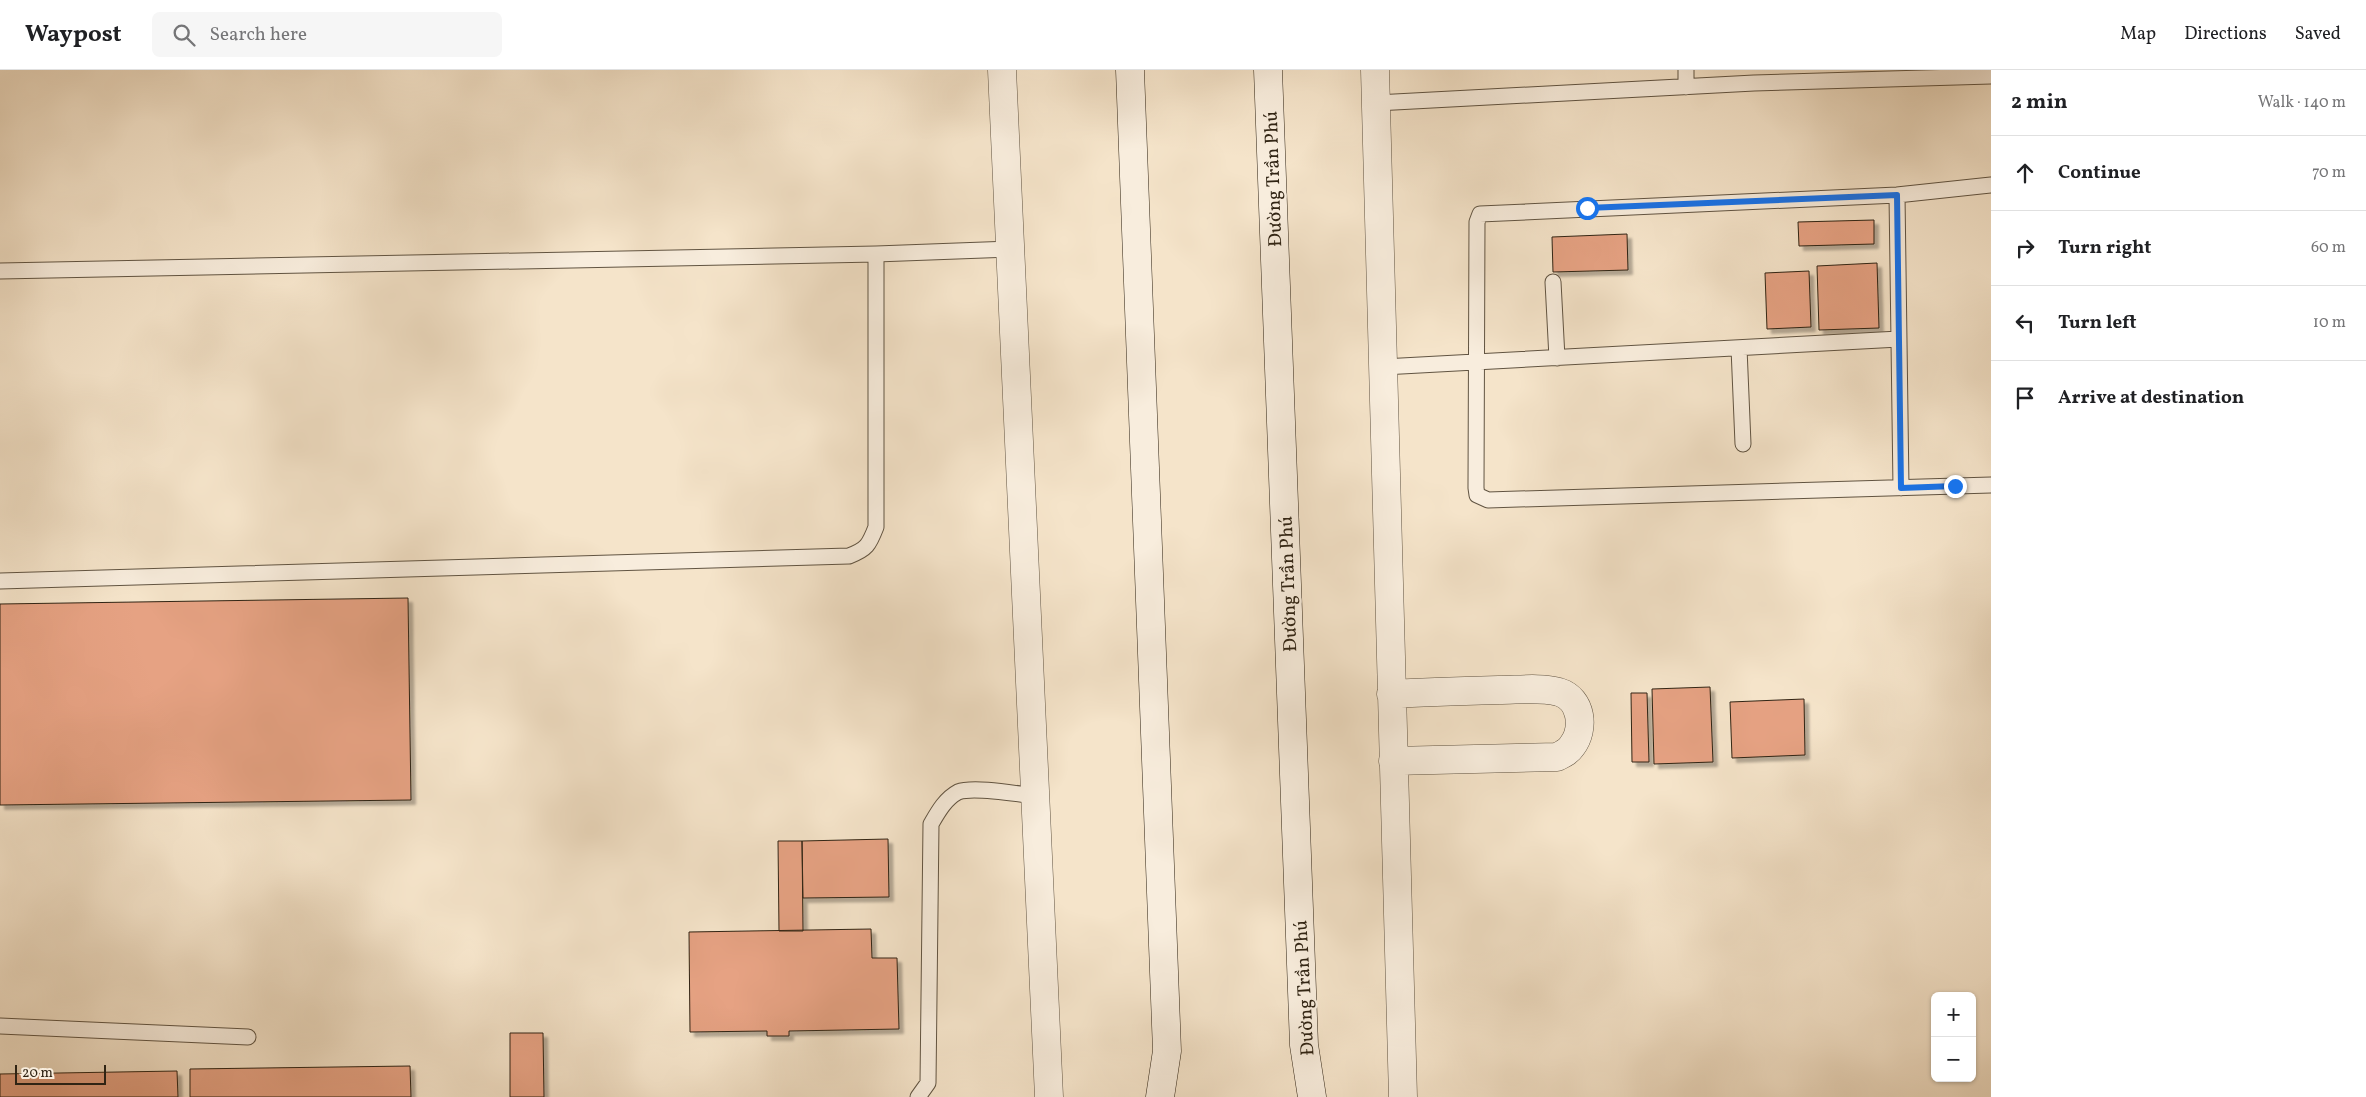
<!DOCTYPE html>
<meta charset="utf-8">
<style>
:root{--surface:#fff;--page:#f6f6f6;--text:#202124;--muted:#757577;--line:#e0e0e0}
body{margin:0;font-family:Vollkorn,serif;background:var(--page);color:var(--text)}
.controls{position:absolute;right:15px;bottom:15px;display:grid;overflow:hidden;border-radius:8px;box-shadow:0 1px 4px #0004}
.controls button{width:45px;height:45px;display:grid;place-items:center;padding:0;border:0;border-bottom:1px solid var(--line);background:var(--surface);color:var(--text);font:25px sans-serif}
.scale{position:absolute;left:15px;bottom:12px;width:91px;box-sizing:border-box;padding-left:5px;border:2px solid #302414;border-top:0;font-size:14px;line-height:18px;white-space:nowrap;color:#302414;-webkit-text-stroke:4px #f8eddd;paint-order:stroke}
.stop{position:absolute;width:15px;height:15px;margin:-11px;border:4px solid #1a73e8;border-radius:50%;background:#fff}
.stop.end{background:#1a73e8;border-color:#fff;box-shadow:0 1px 5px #0008}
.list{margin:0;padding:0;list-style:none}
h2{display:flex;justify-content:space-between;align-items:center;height:65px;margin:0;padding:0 20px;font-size:21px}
h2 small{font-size:16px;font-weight:400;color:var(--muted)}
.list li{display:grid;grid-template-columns:32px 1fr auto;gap:15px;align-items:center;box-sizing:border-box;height:75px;padding:0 20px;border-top:1px solid var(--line)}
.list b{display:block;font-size:19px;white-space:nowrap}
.list em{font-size:16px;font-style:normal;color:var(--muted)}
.icon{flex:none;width:28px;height:28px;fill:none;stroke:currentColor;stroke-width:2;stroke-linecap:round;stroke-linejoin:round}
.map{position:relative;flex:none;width:1991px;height:1027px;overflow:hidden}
header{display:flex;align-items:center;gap:30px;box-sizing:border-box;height:70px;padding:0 25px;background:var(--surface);border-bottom:1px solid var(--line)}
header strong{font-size:24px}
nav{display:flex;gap:28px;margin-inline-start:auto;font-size:18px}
.search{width:350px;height:45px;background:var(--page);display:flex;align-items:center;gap:12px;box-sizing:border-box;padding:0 18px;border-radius:8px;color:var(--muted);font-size:19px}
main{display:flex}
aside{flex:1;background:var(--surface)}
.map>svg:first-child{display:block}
.building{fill:#e6a283;stroke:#302414;filter:url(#shadow)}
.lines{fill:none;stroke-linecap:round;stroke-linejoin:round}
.service-casing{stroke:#615442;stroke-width:17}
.minor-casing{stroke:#615442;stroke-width:29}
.secondary-casing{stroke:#302414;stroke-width:29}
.service{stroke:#f8eddd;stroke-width:15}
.minor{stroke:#f8eddd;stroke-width:28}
.secondary{stroke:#f8eddd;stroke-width:28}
.route{stroke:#1a73e8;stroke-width:6}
.labels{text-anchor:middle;stroke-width:4.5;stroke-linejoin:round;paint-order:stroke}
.street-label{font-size:19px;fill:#302414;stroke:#f8eddd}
</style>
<header>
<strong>Waypost</strong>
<div class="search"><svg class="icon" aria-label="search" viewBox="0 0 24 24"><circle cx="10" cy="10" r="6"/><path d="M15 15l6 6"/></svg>Search here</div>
<nav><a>Map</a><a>Directions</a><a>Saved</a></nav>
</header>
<main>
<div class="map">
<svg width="1991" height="1027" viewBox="0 0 1991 1027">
<defs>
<filter id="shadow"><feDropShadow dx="4.5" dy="4.5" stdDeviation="1" flood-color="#0004"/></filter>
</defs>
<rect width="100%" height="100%" fill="#f5e4ca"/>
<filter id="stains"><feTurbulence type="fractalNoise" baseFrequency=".004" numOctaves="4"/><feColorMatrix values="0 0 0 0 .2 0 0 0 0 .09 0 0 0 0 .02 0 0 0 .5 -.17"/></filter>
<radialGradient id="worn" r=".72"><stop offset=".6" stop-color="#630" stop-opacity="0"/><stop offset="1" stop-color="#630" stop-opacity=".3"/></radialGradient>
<path class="building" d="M1874,150V174L1799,176L1798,152Z
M1627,164L1628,200L1553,202L1552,167Z
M1877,193L1879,258L1819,260L1817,196Z
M1809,201L1811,257L1767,259L1765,203Z
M408,528L411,730L0,735V534Z
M1710,617L1713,692L1654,694L1652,619Z
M1631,623H1647L1649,692H1632Z
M1804,629L1805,685L1732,688L1730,632Z
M888,769L889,827L803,828L802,771Z
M778,771H802L803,861H779Z
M871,859L872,888H897L899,959L789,961V966H767V961L690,962L689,862Z
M510,963H543L544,1027H510Z
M410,996L411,1027H190V999Z
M177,1001L178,1027H0V1004Z"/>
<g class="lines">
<defs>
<path id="service" d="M1686,0V17
M1376,33L1754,13L1991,6
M1991,115L1897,125L1480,144L1477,152L1476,418L1477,425L1488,430L1991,415
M1897,125L1901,418
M0,201L876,184L1011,179
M1553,212L1557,288
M1739,278L1743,374
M1383,297L1899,269
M0,511L849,486C867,479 869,475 876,457V184
M0,956L248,967
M918,1027L928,1013L931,754C938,742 945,729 958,722C973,716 1018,724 1035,726"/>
<path id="minor" d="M1002,0L1049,1027
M1375,0L1403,1027
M1391,624C1427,622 1463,621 1499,620C1518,620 1540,617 1559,622C1582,629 1585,659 1572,676C1568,682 1563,684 1557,687L1393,691"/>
<path id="secondary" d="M1130,0L1167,981L1160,1027
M1268,0L1304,975L1312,1027"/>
</defs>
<use href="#service" class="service-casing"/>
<use href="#minor" class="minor-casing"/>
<use href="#secondary" class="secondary-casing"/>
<use href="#service" class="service"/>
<use href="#minor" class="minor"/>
<use href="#secondary" class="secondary"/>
</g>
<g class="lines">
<path class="route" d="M1587,138L1897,125L1901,418L1955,416"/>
</g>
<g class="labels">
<g class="street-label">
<text transform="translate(1272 109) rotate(-92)" y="7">Đường Trần Phú</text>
<text transform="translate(1287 514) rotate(-92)" y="7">Đường Trần Phú</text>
<text transform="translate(1303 918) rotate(-93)" y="7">Đường Trần Phú</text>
</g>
</g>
<rect width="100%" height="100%" filter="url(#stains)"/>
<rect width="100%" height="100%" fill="url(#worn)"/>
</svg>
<div class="controls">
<button>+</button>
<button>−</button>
</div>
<div class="scale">20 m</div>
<div class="stop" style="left:1587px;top:138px"></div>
<div class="stop end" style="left:1955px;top:416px"></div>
</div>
<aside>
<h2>2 min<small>Walk · 140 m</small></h2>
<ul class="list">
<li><svg class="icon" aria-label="ahead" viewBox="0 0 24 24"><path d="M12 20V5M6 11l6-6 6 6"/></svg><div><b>Continue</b></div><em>70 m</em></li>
<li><svg class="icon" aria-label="right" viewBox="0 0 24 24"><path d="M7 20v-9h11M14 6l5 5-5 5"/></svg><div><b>Turn right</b></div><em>60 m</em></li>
<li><svg class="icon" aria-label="left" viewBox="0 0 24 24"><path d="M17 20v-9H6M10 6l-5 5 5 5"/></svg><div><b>Turn left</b></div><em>10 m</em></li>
<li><svg class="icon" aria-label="arrive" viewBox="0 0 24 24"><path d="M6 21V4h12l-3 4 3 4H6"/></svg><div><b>Arrive at destination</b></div></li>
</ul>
</aside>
</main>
